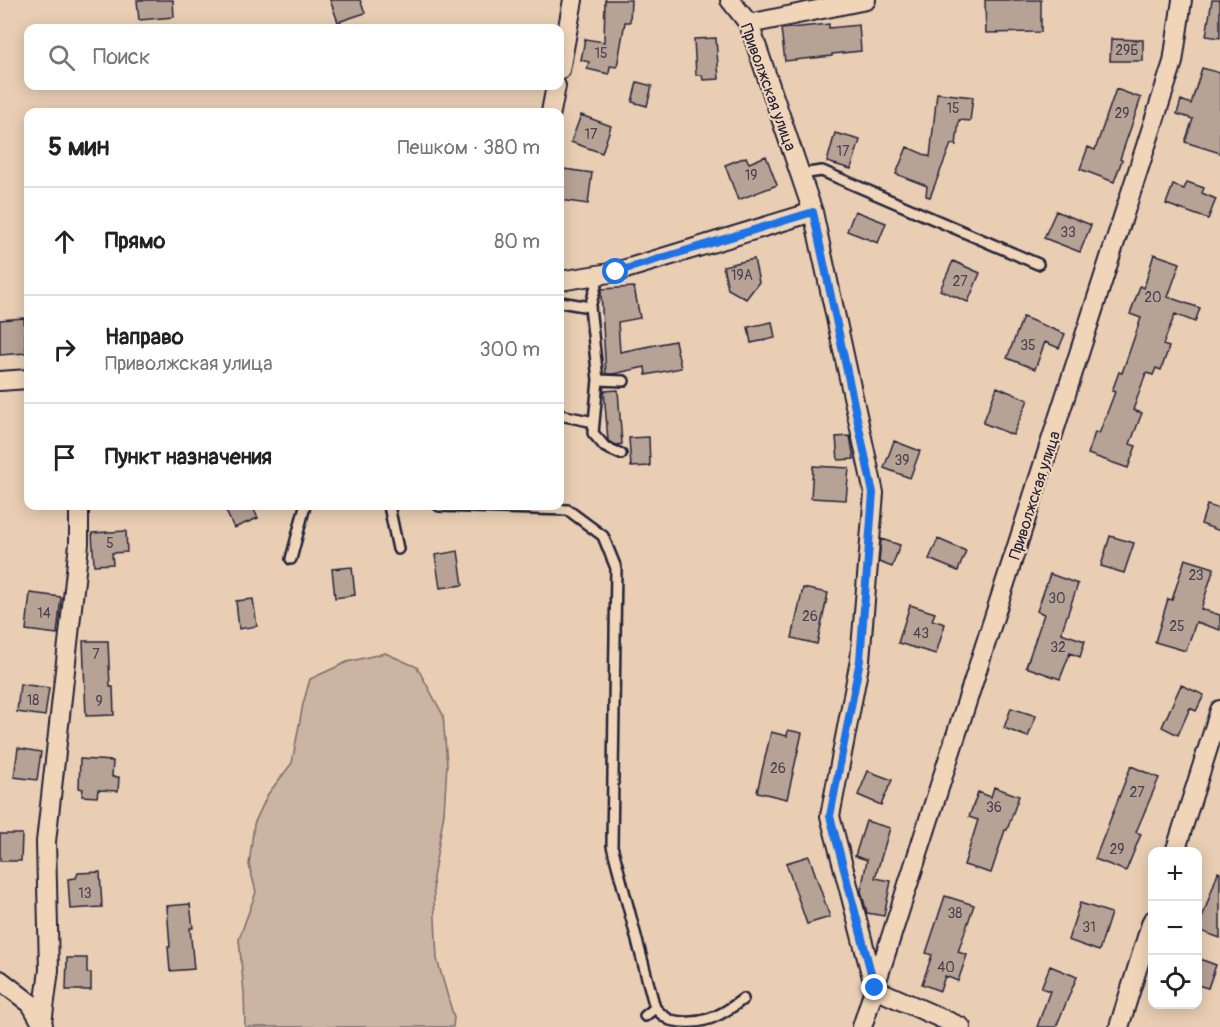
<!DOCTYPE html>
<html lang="ru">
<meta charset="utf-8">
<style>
:root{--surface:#fff;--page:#f6f6f6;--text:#222;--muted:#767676;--line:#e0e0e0}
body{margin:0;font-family:Pangolin,sans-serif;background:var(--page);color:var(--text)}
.controls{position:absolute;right:18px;bottom:18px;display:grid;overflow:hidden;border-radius:12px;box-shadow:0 3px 15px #0003}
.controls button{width:54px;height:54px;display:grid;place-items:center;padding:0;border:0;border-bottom:2px solid var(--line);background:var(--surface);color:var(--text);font:30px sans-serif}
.stop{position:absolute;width:18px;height:18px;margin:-14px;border:4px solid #1a73e8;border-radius:50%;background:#fff}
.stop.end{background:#1a73e8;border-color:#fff;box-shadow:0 2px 6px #0008}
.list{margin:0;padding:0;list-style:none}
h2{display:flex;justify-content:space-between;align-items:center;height:78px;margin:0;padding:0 24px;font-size:26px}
h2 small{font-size:20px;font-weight:400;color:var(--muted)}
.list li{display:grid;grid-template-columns:39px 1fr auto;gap:18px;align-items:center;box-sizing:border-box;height:108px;padding:0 24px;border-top:2px solid var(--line)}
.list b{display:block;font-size:22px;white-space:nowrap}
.list p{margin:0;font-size:20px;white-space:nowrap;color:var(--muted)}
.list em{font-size:20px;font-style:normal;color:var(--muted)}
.icon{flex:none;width:33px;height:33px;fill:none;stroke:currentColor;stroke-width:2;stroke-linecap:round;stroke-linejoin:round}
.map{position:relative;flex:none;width:1220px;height:1027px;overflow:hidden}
.search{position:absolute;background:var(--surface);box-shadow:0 3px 15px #0003;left:24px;top:24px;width:540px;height:66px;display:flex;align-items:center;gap:15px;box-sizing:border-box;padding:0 21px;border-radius:12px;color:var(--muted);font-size:22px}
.panel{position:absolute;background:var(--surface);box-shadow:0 3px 15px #0003;left:24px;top:108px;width:540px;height:402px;border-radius:12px}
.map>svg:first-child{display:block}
.green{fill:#cbb4a1;stroke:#766b6e;stroke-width:1.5}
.building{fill:#b7a395;stroke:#22223b;stroke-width:1.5}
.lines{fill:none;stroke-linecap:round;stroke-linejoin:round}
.lane-casing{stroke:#22223b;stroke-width:14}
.street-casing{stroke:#22223b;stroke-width:22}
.lane{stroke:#f1d5b8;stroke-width:9}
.street{stroke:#f1d5b8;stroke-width:18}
.route{stroke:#1a73e8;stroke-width:8}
.labels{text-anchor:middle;stroke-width:4.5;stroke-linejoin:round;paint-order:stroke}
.number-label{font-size:14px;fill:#474252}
.street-label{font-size:16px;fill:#22223b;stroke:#f1d5b8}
</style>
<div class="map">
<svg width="1220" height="1027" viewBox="0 0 1220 1027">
<rect width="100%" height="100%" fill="#e9ceb3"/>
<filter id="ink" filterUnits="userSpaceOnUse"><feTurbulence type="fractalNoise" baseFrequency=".0167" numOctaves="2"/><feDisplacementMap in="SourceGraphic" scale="12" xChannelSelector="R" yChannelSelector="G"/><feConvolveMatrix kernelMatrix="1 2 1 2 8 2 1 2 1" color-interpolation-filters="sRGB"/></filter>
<g filter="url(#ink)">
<path class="green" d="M385,653L417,667L443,715L447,764L444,813L433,878L437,959L454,1018L453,1027H245L244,993L239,939L256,892L249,865L254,824L268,794L292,763L303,704L310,679L347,662Z"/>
<path class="building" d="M137,0H173L174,17L139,20Z
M330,0H360L365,13L338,22Z
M605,0H631L630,22H625L617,67L610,66L609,74L587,69L589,62L581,60L585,39L604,42Z
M985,0H1041V32L986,33Z
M1212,0H1220V38L1206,36Z
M829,24V28L859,25L861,51L832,54V56L785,61L781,29Z
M716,38L719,79L703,80L702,75H696L694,39Z
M1111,39L1143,40V61H1110Z
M1202,68L1220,73V153L1185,142L1193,119L1177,114L1181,100L1191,104Z
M637,82L652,86L647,106L632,102Z
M1116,89L1141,98L1120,159L1122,160L1114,182L1080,169L1088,147L1095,150Z
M937,93L973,97L970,121L959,120L956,145L951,144L930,197L926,196L927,186L896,174L907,147L930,157Z
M581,115L611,126L602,153L571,142Z
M835,133L860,140L851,169L827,162Z
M766,156L777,185L738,200L725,165L746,157L749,163Z
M564,169L592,173L588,204L560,200Z
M1187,182L1204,188L1202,193L1216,199L1208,219L1166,204L1173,185L1184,189Z
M855,211L886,223L878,243L847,231Z
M1056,211L1091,225L1080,252L1044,238Z
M1154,254L1180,263L1168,297L1200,308L1195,322L1175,314L1163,345L1169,347L1161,370L1156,368L1153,375L1146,373L1133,410L1142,413L1130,444L1136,446L1128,468L1088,454L1095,432L1099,434L1115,392L1112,391L1119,372L1122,373L1141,318L1130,314L1140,286L1144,288Z
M754,259L759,282L746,299L728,289L723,266Z
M953,261L980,273L968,302L940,290Z
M634,287L640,318L618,322L620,352L675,341L681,368L646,375L645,367L613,374H606L601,293L602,289Z
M1023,317L1065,334L1059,348L1045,342L1035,369L1007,358Z
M24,318L26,353L0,355V320Z
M772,322L775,338L751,343L748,327Z
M997,387L1028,400L1013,435L983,423Z
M618,390L622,444L616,445L608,441L604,391Z
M850,436L854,459L838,460L836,437Z
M649,437L650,466L631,467L629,438Z
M894,441L920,451L910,478L884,468Z
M813,466L849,468L846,500L811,498Z
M1207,505L1220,509V531L1201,524Z
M234,506H252L258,518L234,528L225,509Z
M126,531L127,552L112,553L113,564L94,565L92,533Z
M1110,536L1134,543L1124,573L1101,566Z
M881,539L900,545L892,567L879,562Z
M938,539L966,551L958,571L929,559Z
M458,551L463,585L440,588L435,555Z
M1185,559L1214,568L1201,609L1220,615V630L1196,622L1186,651L1155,642L1168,599L1172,600Z
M352,567L355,595L335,598L332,569Z
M1050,574L1078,584L1061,633L1085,641L1080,657L1070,653L1060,679L1026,667L1044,614L1037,611Z
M803,588L828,593L817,644L792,638Z
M30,593L61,597L57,634L26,630Z
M253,599L257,626L239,629L236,601Z
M910,605L935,613L932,620L945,624L936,654L898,643Z
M83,641H108L110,687H113L114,715L86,716Z
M20,684L49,688L45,716L17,712Z
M1181,685L1204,695L1196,711L1190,708L1178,735L1162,727Z
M1011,708L1036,716L1028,737L1004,728Z
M788,730L802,733L787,799L757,792L771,732L787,736Z
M18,748L41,752L37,780L14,777Z
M80,759L113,761L112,777H119L118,791L98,790L97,797L82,796L83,789L79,788Z
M1131,766L1159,778L1136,832L1141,834L1126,871L1095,859Z
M868,771L892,780L881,805L858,795Z
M994,787L1019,796L1007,830H1005L991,873L964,865L978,820L969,817L978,792L991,797Z
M866,821L890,828L875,878L891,881L884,916L867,913L861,891L867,860L855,856Z
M0,834H22L21,861H0Z
M809,856L830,917L807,924L786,863Z
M100,872L102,907L70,909L68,879L76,878L78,873Z
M1218,872L1220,873V938L1198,930Z
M945,896L974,905L958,952L967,955L958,981L945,976L940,991L922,984L932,955L926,953Z
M1080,903L1111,913L1099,951L1068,940Z
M190,904L193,928H190L194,969L170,971L168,947H170L167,906Z
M67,958H87V973H91V990H66Z
M1197,958L1216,965L1208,988L1197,985Z
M1050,966L1077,977L1056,1027H1037L1050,991L1041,988Z"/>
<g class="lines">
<defs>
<path id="lane" d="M800,174L822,171L1038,264
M599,275L590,307L598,380L593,433L605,447L621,454
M560,302L590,307
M598,380L624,381
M560,415L594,422
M389,506L398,549
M439,506L568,510L603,536L616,568L612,846L655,1008L645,1016
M291,559L305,506
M655,1008C659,1012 664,1017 670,1020C700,1027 720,1017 743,999"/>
<path id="street" d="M730,0L749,24L813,212L874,493L860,660L830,816L875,989L961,1027
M749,24L866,0
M560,70L573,0
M551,112L556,86
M560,281L616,272L813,212
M0,381L28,379
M1175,852L1220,710
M0,980L31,1004L43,1025
M42,1023L49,970L46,842L79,544V506
M862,1027L1173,62L1182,0
M1119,1027L1152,921"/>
</defs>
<use href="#lane" class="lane-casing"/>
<use href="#street" class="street-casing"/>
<use href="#lane" class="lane"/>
<use href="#street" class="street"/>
</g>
</g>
<g class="lines" filter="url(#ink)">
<path class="route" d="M616,272L813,212L873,493L860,660L830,816L875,988"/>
</g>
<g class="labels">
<g class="number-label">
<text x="1127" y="55">29Б</text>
<text x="601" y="58">15</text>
<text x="953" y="113">15</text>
<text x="1122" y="118">29</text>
<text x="591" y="139">17</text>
<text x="843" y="156">17</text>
<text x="751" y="180">19</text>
<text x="1068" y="237">33</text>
<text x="742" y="280">19А</text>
<text x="960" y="286">27</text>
<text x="1153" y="302">20</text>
<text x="1028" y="350">35</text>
<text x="902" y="465">39</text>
<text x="110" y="548">5</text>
<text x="1196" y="580">23</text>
<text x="1057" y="603">30</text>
<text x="44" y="618">14</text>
<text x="810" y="621">26</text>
<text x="1177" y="631">25</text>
<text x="921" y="638">43</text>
<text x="1058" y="652">32</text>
<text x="96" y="659">7</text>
<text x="33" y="705">18</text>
<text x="99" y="706">9</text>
<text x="778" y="773">26</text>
<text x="1137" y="797">27</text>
<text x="994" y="812">36</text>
<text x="1117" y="854">29</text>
<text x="85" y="898">13</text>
<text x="955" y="918">38</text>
<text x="1089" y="932">31</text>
<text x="946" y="972">40</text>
</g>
<g class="street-label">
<text transform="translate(769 87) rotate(70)" y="6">Приволжская улица</text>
<text transform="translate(1034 495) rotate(-72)" y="6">Приволжская улица</text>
</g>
</g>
</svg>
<div class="controls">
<button>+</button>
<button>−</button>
<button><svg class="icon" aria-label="locate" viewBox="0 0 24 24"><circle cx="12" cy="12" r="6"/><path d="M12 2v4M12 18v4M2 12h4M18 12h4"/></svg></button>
</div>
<div class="stop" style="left:616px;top:272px"></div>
<div class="stop end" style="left:875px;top:988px"></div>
<div class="search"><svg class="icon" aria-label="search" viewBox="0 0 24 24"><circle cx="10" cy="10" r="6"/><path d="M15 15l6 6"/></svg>Поиск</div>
<section class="panel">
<h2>5 мин<small>Пешком · 380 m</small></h2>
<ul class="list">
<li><svg class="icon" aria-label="ahead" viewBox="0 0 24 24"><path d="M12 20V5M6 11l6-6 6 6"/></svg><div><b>Прямо</b></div><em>80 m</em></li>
<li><svg class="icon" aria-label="right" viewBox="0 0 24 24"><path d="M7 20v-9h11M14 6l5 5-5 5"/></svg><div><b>Направо</b><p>Приволжская улица</p></div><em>300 m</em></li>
<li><svg class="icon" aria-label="arrive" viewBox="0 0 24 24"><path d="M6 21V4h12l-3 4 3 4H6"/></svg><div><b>Пункт назначения</b></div></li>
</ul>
</section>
</div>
